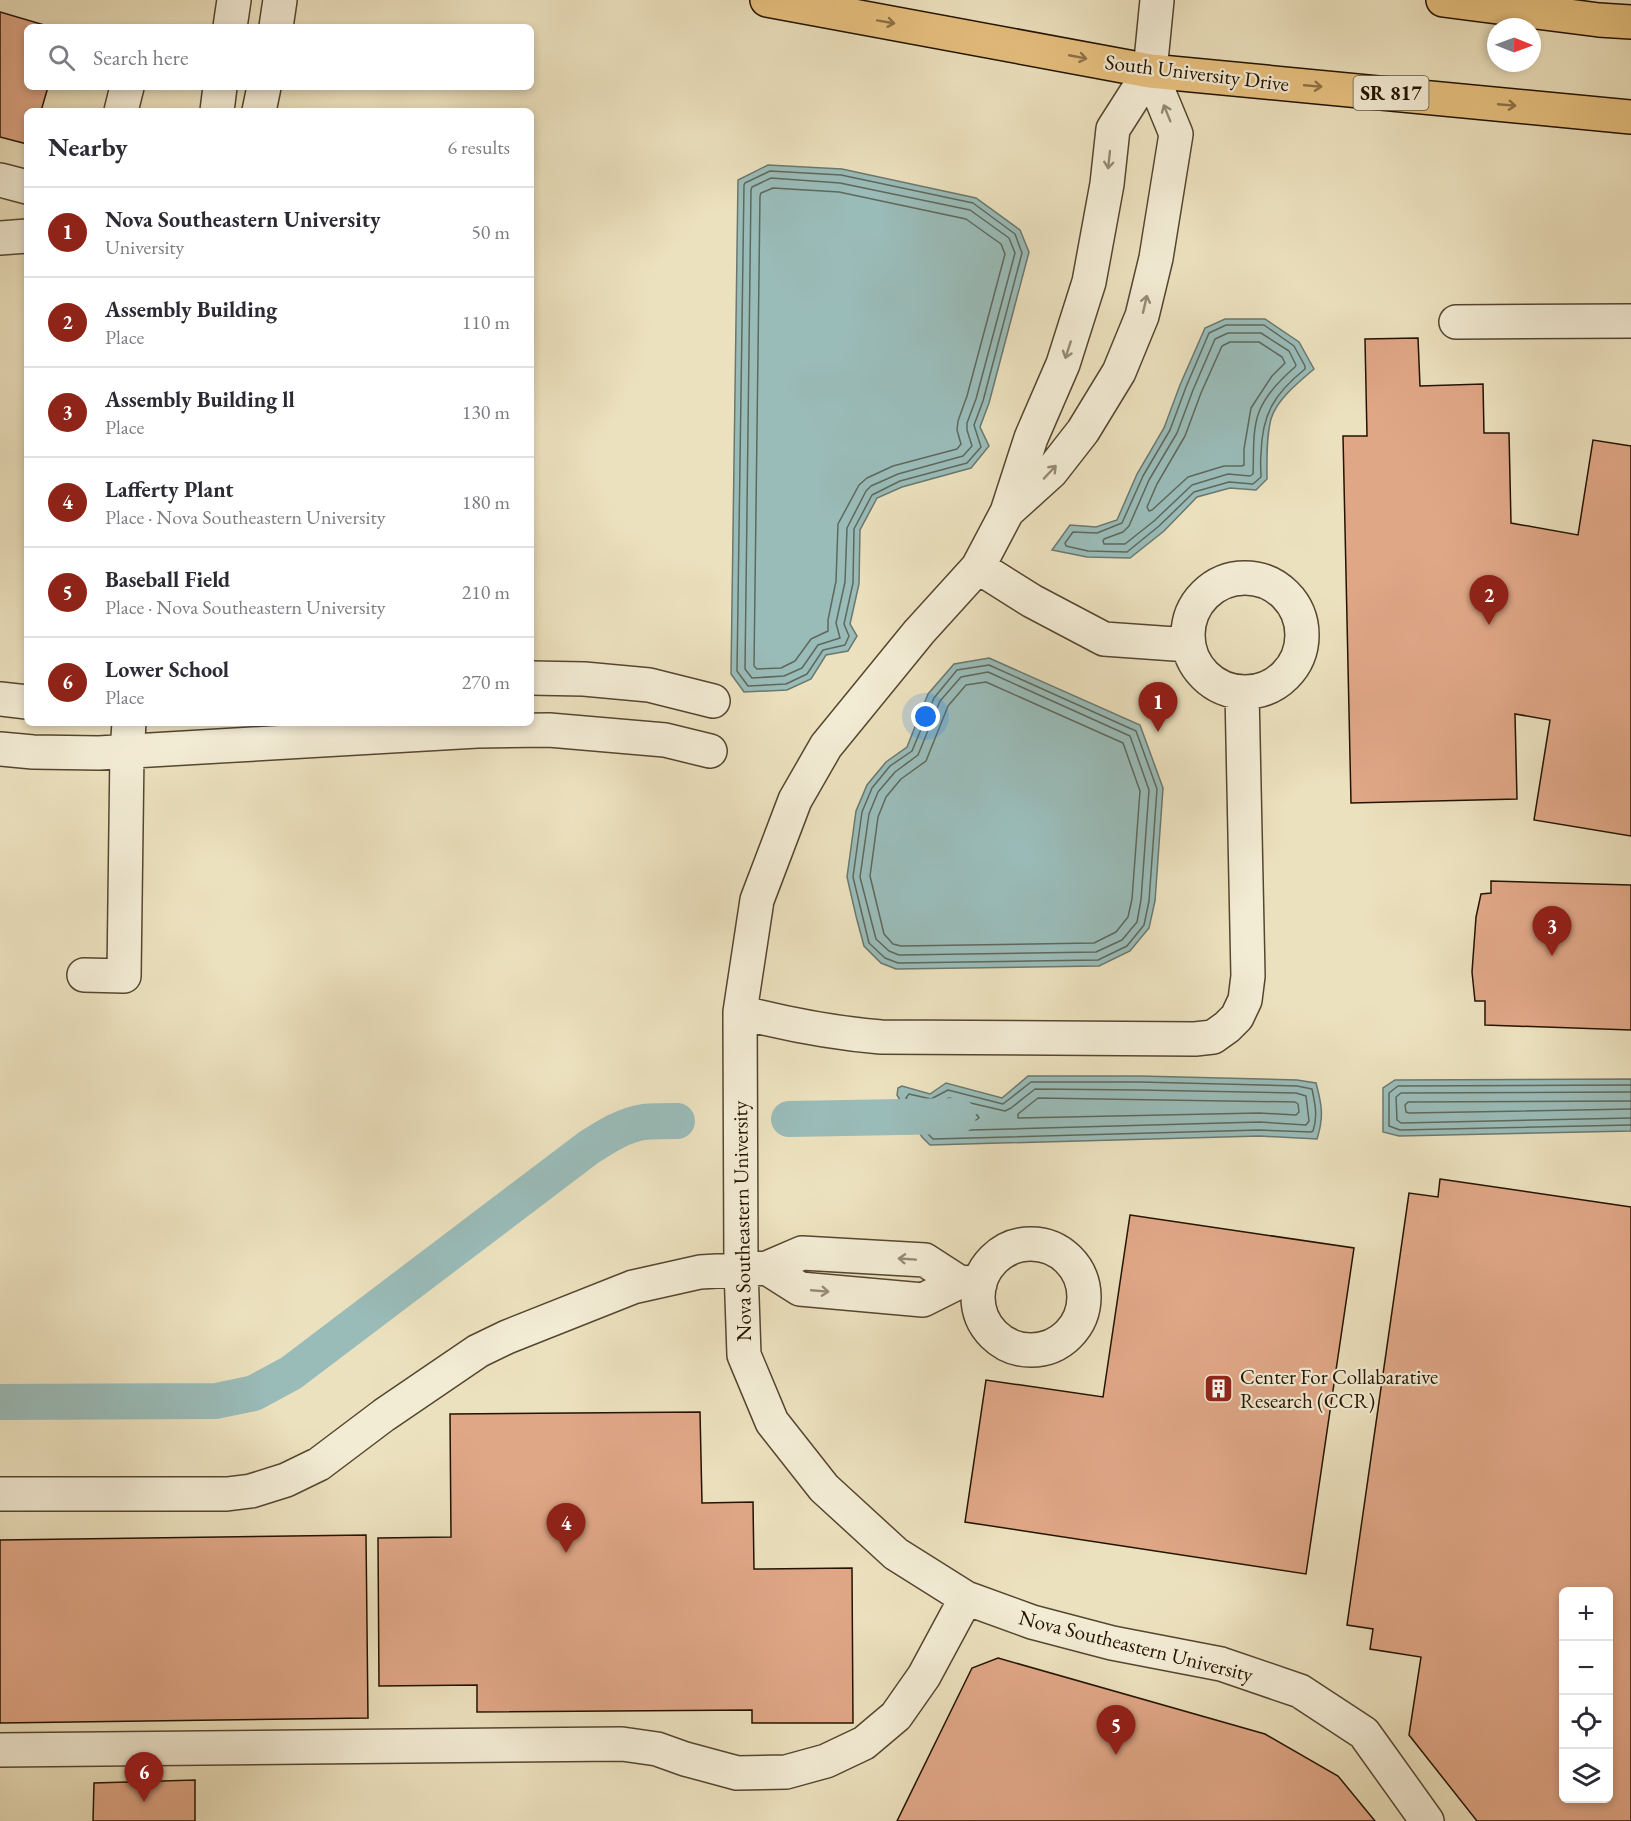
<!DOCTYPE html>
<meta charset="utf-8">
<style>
:root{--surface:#fff;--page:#f2f2f3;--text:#2b2b33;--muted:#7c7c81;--line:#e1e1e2;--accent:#8f2418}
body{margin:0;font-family:"EB Garamond",serif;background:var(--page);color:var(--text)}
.controls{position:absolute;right:18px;bottom:18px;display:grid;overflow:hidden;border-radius:9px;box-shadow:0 3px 9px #0003}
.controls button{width:54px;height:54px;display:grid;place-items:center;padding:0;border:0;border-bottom:2px solid var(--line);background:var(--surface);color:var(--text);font:30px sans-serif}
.compass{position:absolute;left:1487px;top:18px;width:54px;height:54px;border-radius:50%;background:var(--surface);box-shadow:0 3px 9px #0003;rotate:91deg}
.you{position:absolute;left:926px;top:717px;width:21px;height:21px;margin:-15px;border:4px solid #fff;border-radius:50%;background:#1a73e8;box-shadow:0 0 0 9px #1a73e833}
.badge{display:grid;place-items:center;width:39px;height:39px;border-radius:50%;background:var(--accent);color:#fff;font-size:20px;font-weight:700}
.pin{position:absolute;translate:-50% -50px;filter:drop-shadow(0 2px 3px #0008)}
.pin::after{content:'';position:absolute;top:32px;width:21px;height:18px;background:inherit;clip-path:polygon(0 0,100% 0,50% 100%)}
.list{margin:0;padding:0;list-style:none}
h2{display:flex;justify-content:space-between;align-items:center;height:78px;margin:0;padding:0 24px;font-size:26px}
h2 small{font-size:20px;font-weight:400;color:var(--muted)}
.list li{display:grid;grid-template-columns:39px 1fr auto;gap:18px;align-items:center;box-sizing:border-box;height:90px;padding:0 24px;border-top:2px solid var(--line)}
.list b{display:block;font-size:22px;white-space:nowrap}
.list p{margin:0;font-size:20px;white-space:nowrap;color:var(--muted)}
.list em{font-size:20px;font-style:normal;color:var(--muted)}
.icon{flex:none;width:33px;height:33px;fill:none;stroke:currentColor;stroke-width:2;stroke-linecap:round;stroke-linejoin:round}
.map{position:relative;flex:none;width:1631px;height:1821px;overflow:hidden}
.search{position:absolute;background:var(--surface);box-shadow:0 3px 9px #0003;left:24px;top:24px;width:510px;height:66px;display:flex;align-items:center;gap:15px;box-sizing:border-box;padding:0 21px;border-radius:9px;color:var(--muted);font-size:22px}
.panel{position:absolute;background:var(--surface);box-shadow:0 3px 9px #0003;left:24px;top:108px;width:510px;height:618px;border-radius:9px}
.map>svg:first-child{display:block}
.water{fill:#9abcb9;stroke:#6a786f;stroke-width:1.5}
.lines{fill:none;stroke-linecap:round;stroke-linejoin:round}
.shore{stroke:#5e685c;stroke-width:1.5}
.canal{stroke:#9abcb9;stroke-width:36}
.building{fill:#e0a787;stroke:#231300;stroke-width:1.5;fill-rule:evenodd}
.minor-casing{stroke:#554630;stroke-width:36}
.major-casing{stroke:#231300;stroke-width:36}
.minor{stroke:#f3ecd5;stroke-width:33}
.major{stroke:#e6c07f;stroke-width:33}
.oneway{stroke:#8e7246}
.oneway2{stroke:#958a75}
.labels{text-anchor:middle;stroke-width:4.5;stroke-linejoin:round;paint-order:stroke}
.shield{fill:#f3ecd5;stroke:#615440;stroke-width:1.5}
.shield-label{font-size:20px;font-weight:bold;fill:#231300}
.street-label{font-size:21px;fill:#231300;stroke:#f3ecd5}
.poi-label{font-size:21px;fill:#231300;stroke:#f3ecd5;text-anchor:start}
</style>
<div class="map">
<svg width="1631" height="1821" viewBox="0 0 1631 1821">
<rect width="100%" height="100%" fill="#ece1be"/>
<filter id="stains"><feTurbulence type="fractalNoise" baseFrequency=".00333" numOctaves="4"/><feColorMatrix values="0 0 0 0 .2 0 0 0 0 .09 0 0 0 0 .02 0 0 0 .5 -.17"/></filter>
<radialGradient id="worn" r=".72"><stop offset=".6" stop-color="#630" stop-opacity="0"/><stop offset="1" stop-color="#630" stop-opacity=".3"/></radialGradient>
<path class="water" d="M768,165L842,169L976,198L1020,230L1029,252L989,403L980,427L989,446L971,468L902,487L877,498L860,530L859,584L850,624L857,636L848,651L826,655L811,679L787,690L744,692L731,674L738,180Z
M1225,319H1265L1299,342L1314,369C1299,382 1277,399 1271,419C1266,438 1267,460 1267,479L1256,490L1230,488L1197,497L1164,531L1130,558L1087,557L1052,550L1070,525L1096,527L1117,520L1137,474L1164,428L1180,385L1205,328Z
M989,658L1140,725L1163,788L1155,901L1149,928L1130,951L1099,966L896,969L881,963L864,946L856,916L847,877L856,811L867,785L886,762L907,747L928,694L954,664Z
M1028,1076H1140L1297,1080L1316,1083C1322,1105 1324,1117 1317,1139L1260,1136L930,1145L922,1137L897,1095L898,1088L902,1086L930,1094L946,1083L1002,1098Z
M1631,1079V1131L1399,1136L1383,1132V1088L1395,1080Z"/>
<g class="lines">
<path class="shore" d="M770,171L841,175L973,203L1015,234L1022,253L983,401L974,425L981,447L967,463L900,481L872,495L854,529L853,583L844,624L849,636L845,645L823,650L807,674L786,684L748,686L737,671L744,185L745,183Z
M771,178L840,183L970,210L1009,238L1015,253L976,399L967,423V430L972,446L963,456L898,474L871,486L866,491L847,528L845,582L836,623L840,638L818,645L802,668L784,676L752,678L745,669L751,190L752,187Z
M773,188L839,192L966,219L1001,244L1005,254L967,396L958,421L957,430L961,444L957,449L893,466L867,478L859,485L838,524L836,581L828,620V631L811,639L795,661L781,668L757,669L754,666L760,196L761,193Z
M1226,325H1264L1294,346L1305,366V369C1274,394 1262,414 1261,454C1260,462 1261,470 1261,477L1253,484L1229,482L1194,492L1159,526L1127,552L1088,551L1066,546L1065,543L1073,532L1097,533L1122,523L1143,476L1170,430L1186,387L1209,333Z
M1228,333H1261L1289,351L1296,365L1295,367C1281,379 1266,394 1259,412C1252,430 1254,455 1253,474L1250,476L1228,474L1192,485L1154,521L1125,544H1104L1103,541L1104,539L1123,532L1129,526L1149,480L1177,433L1193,390L1215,339Z
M1230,342H1259L1282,357L1285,363L1272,376L1251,408L1244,449V465L1242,466H1224L1188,477L1152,510L1149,511L1147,507L1157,484L1185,436L1201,393L1222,346Z
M989,665L1136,731L1157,789L1149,901L1144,925L1127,946L1098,960L898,963L885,958L869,943L853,877L862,812L872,788L890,766L912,751L934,698L957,670Z
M988,672L1130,736L1149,790L1141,900L1137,922L1122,940L1096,952L899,955L889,951L876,939L860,877L869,814L878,792L895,772L918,755L940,701L961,677Z
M986,682L1123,743L1140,791L1132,899L1128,917L1116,932L1094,943L901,946L893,944L884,934L870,876L878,817L886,797L901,779L926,761L948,706L966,685Z
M1031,1082H1140L1297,1086L1312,1089C1315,1103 1318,1117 1313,1131L1311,1132L1259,1130L933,1139L927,1133L906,1098L909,1094L931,1099L948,1090L1003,1104Z
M1631,1085L1398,1086L1389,1093V1126L1400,1130L1631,1125
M1035,1089L1139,1090L1296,1093L1306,1096L1309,1121L1306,1125L1259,1122L936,1131L933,1128L922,1110L924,1107L935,1106L949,1098L1005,1111L1011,1108Z
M1631,1092L1401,1093L1396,1097L1397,1120L1401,1123L1631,1118
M1038,1098L1295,1102L1298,1104L1299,1112L1296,1115L1259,1113L1018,1118V1114Z
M1631,1101L1408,1102L1405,1105L1406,1112L1409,1113L1631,1109
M951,1108L977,1115L979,1118L976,1120H938V1115Z"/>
<path class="canal" d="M789,1119L958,1116
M0,1402L216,1401L254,1393L291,1373L588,1148C605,1137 623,1125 644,1122C655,1121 666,1121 677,1121"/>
</g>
<path class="building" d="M0,12L51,27H27V87H48L41,111H27V144L0,137Z
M1418,338L1420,386L1483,384L1484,433H1509L1511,523L1578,535L1593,440L1631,446V836L1534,820L1550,720L1515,714L1517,799L1351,803L1343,436H1367L1365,339Z
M1491,881L1631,885V1030L1485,1025V1001H1475L1472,972L1476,917L1481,894L1491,893Z
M1440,1179L1631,1207V1821H1477L1409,1735L1421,1657L1370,1649L1373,1629L1347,1625L1409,1193L1438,1197ZM1564,1592H1608V1798H1564Z
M1130,1215L1354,1248L1306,1574L965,1522L986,1380L1103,1397Z
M700,1412L702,1503L753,1502L754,1569L852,1568L853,1723H752V1710L477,1712V1685L379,1686L378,1538L451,1537L450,1414Z
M366,1535L368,1718L0,1723V1540Z
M998,1658L1265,1734L1338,1776L1375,1821H897L972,1668Z
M195,1780V1821H93L94,1783Z"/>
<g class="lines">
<defs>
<path id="minor" d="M230,27L234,0
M276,27L280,0
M1150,71L1113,129L1107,184L1089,282L1063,364L1031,438L1007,512L978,567L919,632L826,746L795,800L757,900L740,1012L741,1269L744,1355L772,1422L824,1488L896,1554L966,1598L1032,1622L1112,1643L1221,1664L1300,1691L1364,1733L1427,1821
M121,111L127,87
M217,111L220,87
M259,111L264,87
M0,180L27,187
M0,238L27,236
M1456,322L1631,321
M1009,510L1051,472L1083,431L1119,372L1142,316L1156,258L1176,134L1150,71L1157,0
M978,567L1032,601L1104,639L1189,645
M1188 635a57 57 0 1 1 114 0a57 57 0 1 1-114 0Z
M531,678L584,679L649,685L713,701
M0,699L27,702
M0,749L33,752L99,753L477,731L549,730L665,740L710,751
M84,975L124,976L127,752L129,723
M740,1012C786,1024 834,1033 881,1037L1195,1039L1213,1037L1227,1027L1237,1017L1245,1000L1248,976L1242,692
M978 1297a53 53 0 1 1 106 0a53 53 0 1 1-106 0Z
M767,1268L800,1289L923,1300L959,1282
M0,1494H227L251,1491L286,1480L319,1464L384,1415L478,1351L507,1337L633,1287L700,1272L767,1268L802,1253L925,1260L959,1282L980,1284
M0,1750L622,1744L657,1749L685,1759L737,1773L786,1772L826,1761L864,1743L896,1716L924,1676L966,1598"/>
<path id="major" d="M767,0L1150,71L1631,117
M1443,0L1599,20L1631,22"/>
</defs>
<use href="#minor" class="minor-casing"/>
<use href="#major" class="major-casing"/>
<use href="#minor" class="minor"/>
<use href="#major" class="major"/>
</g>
<defs><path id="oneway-shaft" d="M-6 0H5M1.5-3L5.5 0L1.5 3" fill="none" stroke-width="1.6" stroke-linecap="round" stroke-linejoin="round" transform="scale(1.5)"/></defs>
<g class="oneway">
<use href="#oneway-shaft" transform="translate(886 22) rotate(10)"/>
<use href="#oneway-shaft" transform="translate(1078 57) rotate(11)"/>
<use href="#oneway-shaft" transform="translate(1313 86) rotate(5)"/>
<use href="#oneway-shaft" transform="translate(1507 105) rotate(5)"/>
</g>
<g class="oneway2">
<use href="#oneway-shaft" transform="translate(1167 113) rotate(-112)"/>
<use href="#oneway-shaft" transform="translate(1109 160) rotate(96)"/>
<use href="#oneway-shaft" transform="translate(1145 304) rotate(-77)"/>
<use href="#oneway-shaft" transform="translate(1068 350) rotate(108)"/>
<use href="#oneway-shaft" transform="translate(1050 472) rotate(-47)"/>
<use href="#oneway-shaft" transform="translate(907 1259) rotate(-176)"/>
<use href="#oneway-shaft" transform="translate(820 1291) rotate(5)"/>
</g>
<defs>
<symbol id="building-square" viewBox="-11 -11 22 22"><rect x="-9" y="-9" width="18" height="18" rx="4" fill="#8f2418" stroke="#f3ecd5"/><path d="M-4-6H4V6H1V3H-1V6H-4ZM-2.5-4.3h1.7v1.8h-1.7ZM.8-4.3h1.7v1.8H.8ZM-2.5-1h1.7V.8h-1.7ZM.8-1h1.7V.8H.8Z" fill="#fff"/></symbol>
</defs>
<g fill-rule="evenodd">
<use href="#building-square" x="1202" y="1372" width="33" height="33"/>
</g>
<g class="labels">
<rect class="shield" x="1353.5" y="76" width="75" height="34" rx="4.5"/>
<g class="shield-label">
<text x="1391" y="100">SR 817</text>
</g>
<g class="street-label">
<text transform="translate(1197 73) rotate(7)" y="7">South University Drive</text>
<text transform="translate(742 1221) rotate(-91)" y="7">Nova Southeastern University</text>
<text transform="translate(1136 1646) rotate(14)" y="7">Nova Southeastern University</text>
</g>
<g class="poi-label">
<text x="1240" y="1384">Center For Collabarative<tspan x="1240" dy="24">Research (CCR)</tspan></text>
</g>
</g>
<rect width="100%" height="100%" filter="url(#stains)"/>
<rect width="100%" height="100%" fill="url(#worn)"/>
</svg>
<div class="controls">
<button>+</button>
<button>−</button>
<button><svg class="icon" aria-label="locate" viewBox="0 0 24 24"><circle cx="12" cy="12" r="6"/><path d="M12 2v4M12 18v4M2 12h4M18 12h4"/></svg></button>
<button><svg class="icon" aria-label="layers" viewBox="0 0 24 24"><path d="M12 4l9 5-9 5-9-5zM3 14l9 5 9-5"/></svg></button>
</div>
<svg class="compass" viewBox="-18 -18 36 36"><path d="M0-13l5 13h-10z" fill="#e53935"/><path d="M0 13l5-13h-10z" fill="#7c7c81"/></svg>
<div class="you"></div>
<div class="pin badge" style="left:1158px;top:732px">1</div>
<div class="pin badge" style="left:1489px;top:625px">2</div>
<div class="pin badge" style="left:1552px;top:956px">3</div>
<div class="pin badge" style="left:566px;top:1553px">4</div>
<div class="pin badge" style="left:1116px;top:1755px">5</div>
<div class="pin badge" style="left:144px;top:1802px">6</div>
<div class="search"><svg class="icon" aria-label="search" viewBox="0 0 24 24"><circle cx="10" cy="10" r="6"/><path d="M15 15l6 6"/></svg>Search here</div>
<section class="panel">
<h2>Nearby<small>6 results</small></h2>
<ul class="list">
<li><span class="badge">1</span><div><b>Nova Southeastern University</b><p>University</p></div><em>50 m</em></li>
<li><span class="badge">2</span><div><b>Assembly Building</b><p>Place</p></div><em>110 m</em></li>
<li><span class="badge">3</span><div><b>Assembly Building ll</b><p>Place</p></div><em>130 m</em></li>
<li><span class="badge">4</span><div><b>Lafferty Plant</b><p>Place · Nova Southeastern University</p></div><em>180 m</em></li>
<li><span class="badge">5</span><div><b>Baseball Field</b><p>Place · Nova Southeastern University</p></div><em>210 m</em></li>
<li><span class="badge">6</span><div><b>Lower School</b><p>Place</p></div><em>270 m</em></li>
</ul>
</section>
</div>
